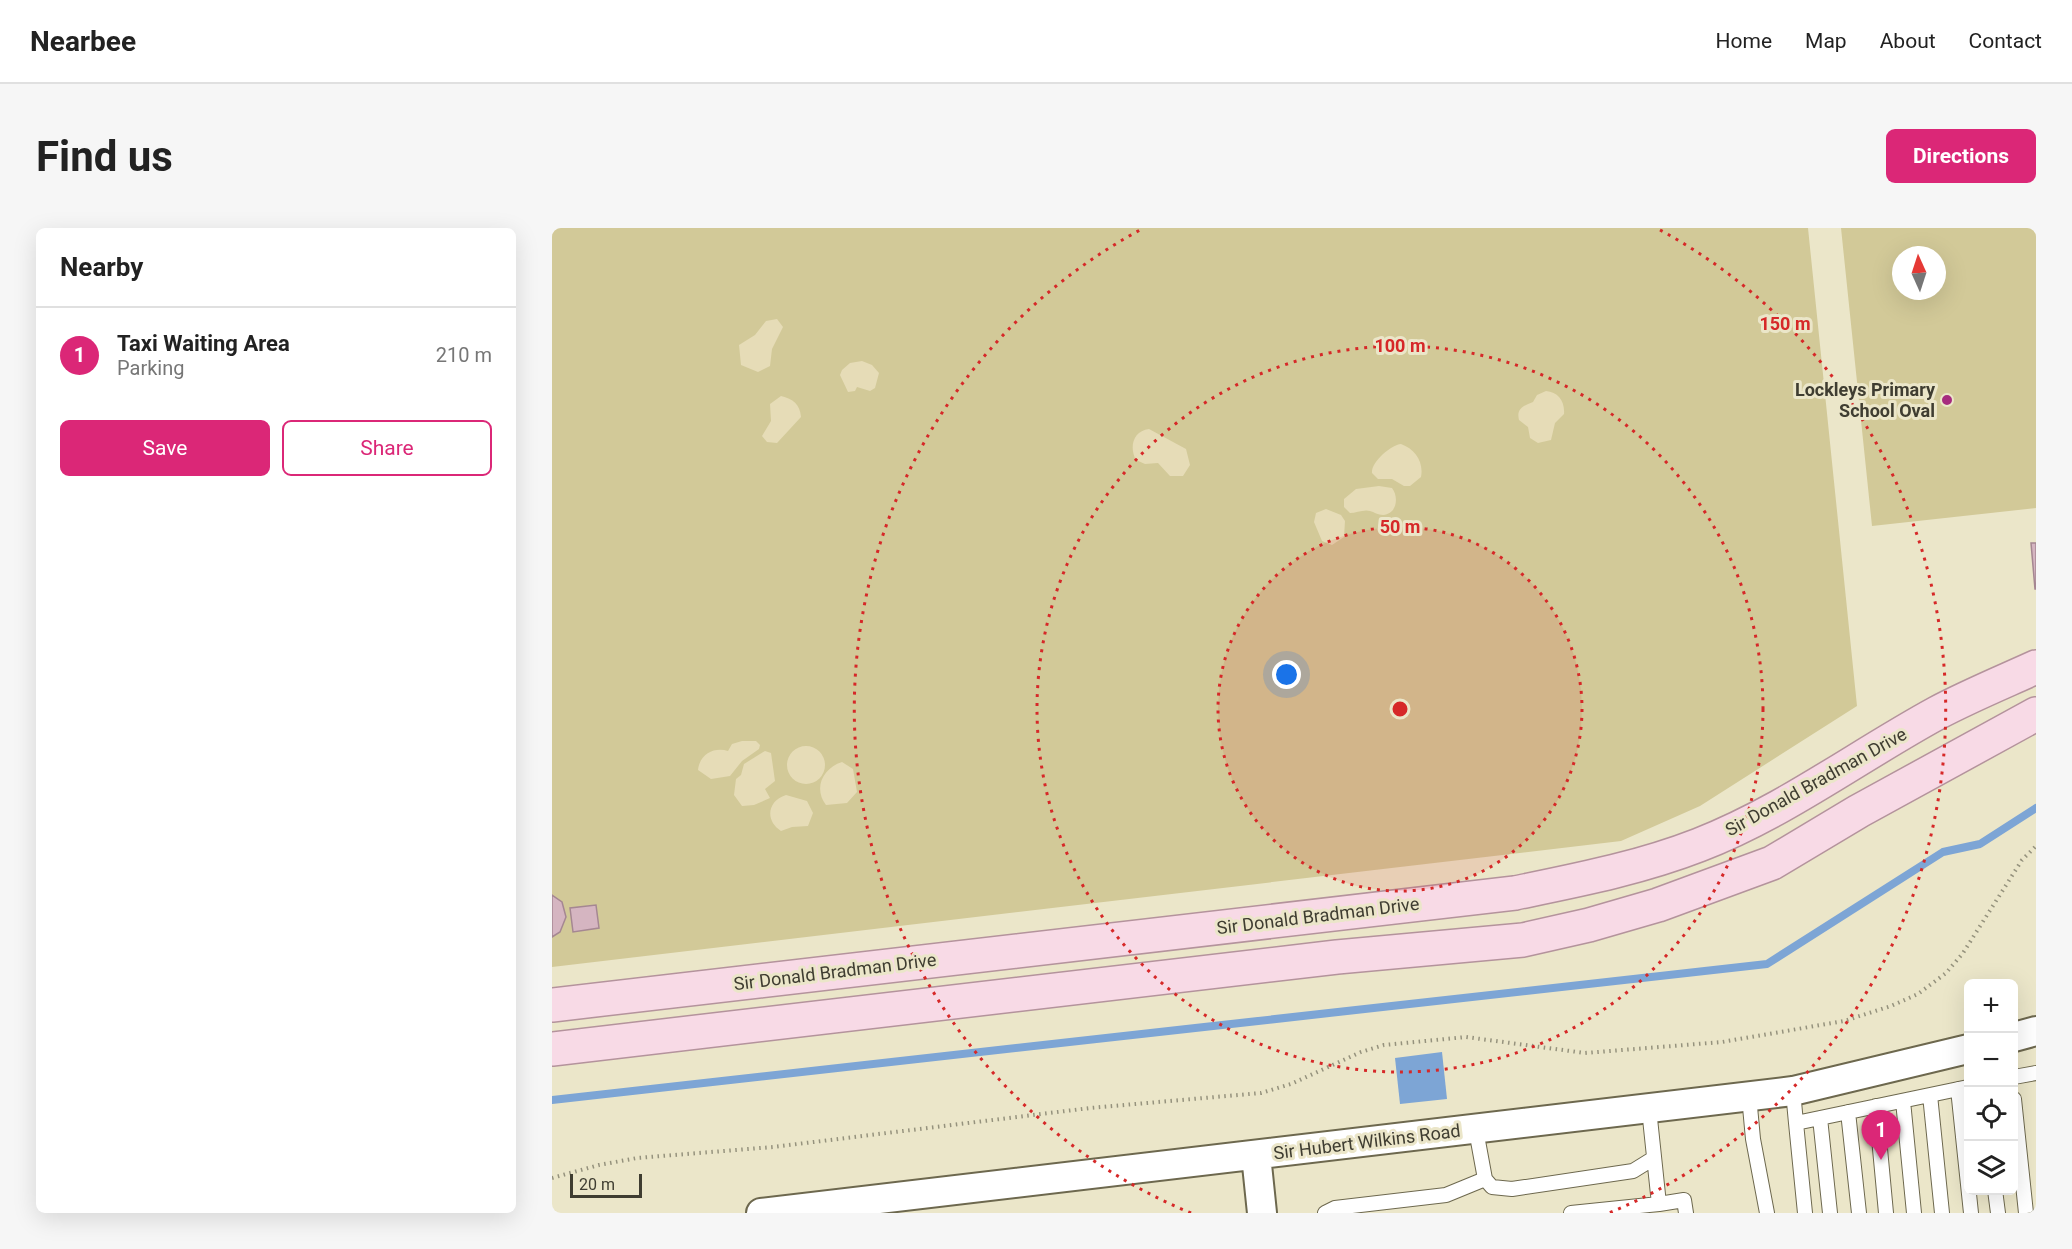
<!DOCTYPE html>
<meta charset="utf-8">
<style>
:root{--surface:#fff;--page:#f6f6f6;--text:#222;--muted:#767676;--line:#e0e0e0;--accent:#db2777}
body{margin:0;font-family:Roboto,sans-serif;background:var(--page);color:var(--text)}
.controls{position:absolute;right:18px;bottom:18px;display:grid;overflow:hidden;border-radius:9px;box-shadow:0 6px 24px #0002}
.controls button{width:54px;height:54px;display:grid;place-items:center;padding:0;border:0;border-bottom:2px solid var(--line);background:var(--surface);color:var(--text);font:30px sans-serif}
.compass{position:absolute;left:1340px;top:18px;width:54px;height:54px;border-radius:50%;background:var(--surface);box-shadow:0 6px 24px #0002;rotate:357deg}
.scale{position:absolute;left:18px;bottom:15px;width:72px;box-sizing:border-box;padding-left:6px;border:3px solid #3f3d31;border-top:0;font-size:16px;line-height:21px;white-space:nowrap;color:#3f3d31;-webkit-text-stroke:4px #ebe6c9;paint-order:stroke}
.you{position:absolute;left:735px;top:447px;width:21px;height:21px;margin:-15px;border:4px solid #fff;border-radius:50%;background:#1a73e8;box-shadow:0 0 0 9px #1a73e833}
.badge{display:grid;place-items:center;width:39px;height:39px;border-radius:50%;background:var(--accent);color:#fff;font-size:20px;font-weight:700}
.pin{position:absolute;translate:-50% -50px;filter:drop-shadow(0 2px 3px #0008)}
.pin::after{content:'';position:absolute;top:32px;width:21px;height:18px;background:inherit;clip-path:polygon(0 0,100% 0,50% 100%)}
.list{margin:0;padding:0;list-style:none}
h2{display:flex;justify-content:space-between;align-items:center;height:78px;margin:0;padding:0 24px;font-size:26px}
h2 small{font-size:20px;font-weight:400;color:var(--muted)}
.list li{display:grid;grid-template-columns:39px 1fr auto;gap:18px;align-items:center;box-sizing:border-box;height:96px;padding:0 24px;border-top:2px solid var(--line)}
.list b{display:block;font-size:22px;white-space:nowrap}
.list p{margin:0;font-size:20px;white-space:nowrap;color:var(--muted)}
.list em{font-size:20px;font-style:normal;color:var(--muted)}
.actions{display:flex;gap:12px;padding:18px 24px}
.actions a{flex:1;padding:14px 0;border:2px solid var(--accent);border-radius:9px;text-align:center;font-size:21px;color:var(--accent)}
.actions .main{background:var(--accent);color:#fff}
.icon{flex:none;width:33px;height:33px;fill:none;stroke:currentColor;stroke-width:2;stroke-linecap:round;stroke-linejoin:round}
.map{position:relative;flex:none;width:1484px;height:985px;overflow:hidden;border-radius:9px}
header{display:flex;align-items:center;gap:36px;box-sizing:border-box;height:84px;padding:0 30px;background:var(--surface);border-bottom:2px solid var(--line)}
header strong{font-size:28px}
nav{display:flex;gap:33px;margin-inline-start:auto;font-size:21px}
.intro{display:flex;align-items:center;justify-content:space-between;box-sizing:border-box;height:144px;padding:0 36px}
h1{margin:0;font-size:42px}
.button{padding:15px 27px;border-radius:9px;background:var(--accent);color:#fff;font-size:21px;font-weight:700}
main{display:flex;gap:36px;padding:0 36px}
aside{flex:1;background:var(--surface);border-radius:9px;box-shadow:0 6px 24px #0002}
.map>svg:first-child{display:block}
.green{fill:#d2c998;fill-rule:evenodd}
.sand{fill:#e6dcb7}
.water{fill:#7da5d5}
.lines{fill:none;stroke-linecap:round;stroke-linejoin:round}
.stream{stroke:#7da5d5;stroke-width:8}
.building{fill:#d5b5c1;stroke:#a58792;stroke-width:1.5}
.lane-casing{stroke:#6d684e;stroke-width:16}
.street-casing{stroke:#6d684e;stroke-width:32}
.primary-casing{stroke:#b4939c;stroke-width:36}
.path{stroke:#95927d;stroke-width:4;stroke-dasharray:1.5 4.5;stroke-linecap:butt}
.lane{stroke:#fff;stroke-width:14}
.street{stroke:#fff;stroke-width:28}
.primary{stroke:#f8dae6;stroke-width:33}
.ring{fill:none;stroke:#d62828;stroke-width:3;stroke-dasharray:3 6}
.poi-dot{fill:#a62b7e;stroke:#ebe6c9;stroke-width:2}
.labels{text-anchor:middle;stroke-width:6;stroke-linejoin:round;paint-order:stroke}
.poi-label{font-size:18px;font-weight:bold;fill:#3f3d31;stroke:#ebe6c9;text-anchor:end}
.street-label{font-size:18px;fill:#3f3d31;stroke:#ebe6c9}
.centre{fill:#d62828;stroke:#ebe6c9;stroke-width:3}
.ring-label{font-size:18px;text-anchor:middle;font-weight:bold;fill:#d62828;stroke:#ebe6c9;stroke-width:6;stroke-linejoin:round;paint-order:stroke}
</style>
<header>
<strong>Nearbee</strong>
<nav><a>Home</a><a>Map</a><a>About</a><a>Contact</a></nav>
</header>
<div class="intro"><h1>Find us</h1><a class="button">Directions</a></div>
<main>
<aside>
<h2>Nearby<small></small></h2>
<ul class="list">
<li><span class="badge">1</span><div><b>Taxi Waiting Area</b><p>Parking</p></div><em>210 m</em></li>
</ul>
<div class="actions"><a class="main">Save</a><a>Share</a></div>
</aside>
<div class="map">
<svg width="1484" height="985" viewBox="0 0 1484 985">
<rect width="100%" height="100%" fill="#ebe6c9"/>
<path class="green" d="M0,0H1256L1305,478L1148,578L1069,613L0,739Z
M1289,0H1484V280L1320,298ZM1349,27H1385V63H1349Z"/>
<path class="sand" d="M225,91L231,99L220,121L218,138L206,144L189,137L187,117L203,107L214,93Z
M310,133L320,137L327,145L323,160L318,163L305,159L303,163L296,164L288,147L290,142L298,135Z
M994,163C1006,164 1013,173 1012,186L1003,195L999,212L986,215L978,210L976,199L967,192C964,180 972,178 981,174L985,167Z
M229,168C241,171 248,176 249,189L225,215L215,214L210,208L219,193L218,176Z
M597,201L634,221L638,237L631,248H618L606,235L593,236L584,232C577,219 581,203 597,201Z
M849,216C863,221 872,234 869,249L858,258H852L840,251H826L820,245C819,234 839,217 849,216Z
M827,258L840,260C847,269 845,286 831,287C826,287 822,284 818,283C812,281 804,285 798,285L792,279V271L804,261Z
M774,281L789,287L793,293L792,309L780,317L770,313L762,294L764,285Z
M190,513H204L208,517L207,521L190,533L178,548L159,551L146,542C148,525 163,519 176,523L180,516Z
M235 537a19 19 0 1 1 38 0a19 19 0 1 1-38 0Z
M213,523L219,525L223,553L213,561L218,570L202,577L190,578L182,567L184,551L189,547L192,536Z
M290,534L301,541L305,564L295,575L274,577C261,560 271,540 290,534Z
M234,567L255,573L261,585L256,598L240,599L229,603C213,593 215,573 234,567Z"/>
<path class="water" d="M890,824L895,871L848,876L843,830Z"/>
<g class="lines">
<path class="stream" d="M0,872L1215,736L1391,624L1428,616L1484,580"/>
</g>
<path class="building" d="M1479,315H1484V361H1483Z
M0,667L10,674L14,689L8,704L0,709Z
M44,677L47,700L21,704L18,680Z"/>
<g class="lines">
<defs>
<path id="lane" d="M1462,849L1484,845
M1406,861L1419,985
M1241,863L1244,895L1416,859
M1378,867L1390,985
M1197,868L1201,911L1215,985
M1462,871L1474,985
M1351,873L1362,985
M1324,878L1334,985
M1097,881L1107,976L1132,972L1134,985
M1296,884L1307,985
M1268,890L1278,985
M1244,895L1253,985
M924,902L933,951L940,959L960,961L1081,943L1102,930
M1443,962L1446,985
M773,985L783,980L894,967L933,951
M1019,985L1107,976"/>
<path id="street" d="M1462,809L1484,803
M704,927L710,985
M209,985L1241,863L1416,821"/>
<path id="primary" d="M0,777L963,665C1026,652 1088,640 1147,617C1232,584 1306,528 1385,485C1417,468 1451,454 1484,439
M0,821L785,729L971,712L1037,697L1106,677L1220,635L1307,583L1484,486"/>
</defs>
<use href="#lane" class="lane-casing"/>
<use href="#street" class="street-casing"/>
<use href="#primary" class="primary-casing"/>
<path class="path" d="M0,950L47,937L85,930L221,919L538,880L709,865L739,856L809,824L832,817L914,809L1033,825L1170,814L1292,793L1339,778L1366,766L1394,745L1411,725L1470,632L1484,618"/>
<use href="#lane" class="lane"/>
<use href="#street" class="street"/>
<use href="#primary" class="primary"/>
</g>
<circle cx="848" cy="481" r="182" fill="#d62828" fill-opacity=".12"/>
<g class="ring">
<circle cx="848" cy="481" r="182"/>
<circle cx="848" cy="481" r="363"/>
<path d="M639 985A545 545 0 0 1 588 2M1108 2A545 545 0 0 1 1057 985"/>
</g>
<circle class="poi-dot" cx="1395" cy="172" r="6"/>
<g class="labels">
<g class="poi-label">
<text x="1383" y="168">Lockleys Primary<tspan x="1383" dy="21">School Oval</tspan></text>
</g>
<g class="street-label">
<text transform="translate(1264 554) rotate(-29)" y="6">Sir Donald Bradman Drive</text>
<text transform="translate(766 688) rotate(-7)" y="6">Sir Donald Bradman Drive</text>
<text transform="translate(283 744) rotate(-7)" y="6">Sir Donald Bradman Drive</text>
<text transform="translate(815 914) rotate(-7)" y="6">Sir Hubert Wilkins Road</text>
</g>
</g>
<circle cx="848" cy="481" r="9" class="centre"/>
<g class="ring-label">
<text x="1233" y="102">150 m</text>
<text x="848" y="124">100 m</text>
<text x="848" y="305">50 m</text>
</g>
</svg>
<div class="controls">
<button>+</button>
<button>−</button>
<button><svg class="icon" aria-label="locate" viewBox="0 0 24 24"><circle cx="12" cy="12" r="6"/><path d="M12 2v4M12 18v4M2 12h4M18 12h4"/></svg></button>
<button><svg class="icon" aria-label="layers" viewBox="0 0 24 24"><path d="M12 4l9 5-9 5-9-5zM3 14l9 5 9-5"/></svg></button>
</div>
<svg class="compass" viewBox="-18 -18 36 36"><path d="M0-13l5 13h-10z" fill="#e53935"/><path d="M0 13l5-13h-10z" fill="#767676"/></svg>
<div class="scale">20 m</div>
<div class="you"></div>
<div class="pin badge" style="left:1329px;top:932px">1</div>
</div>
</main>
